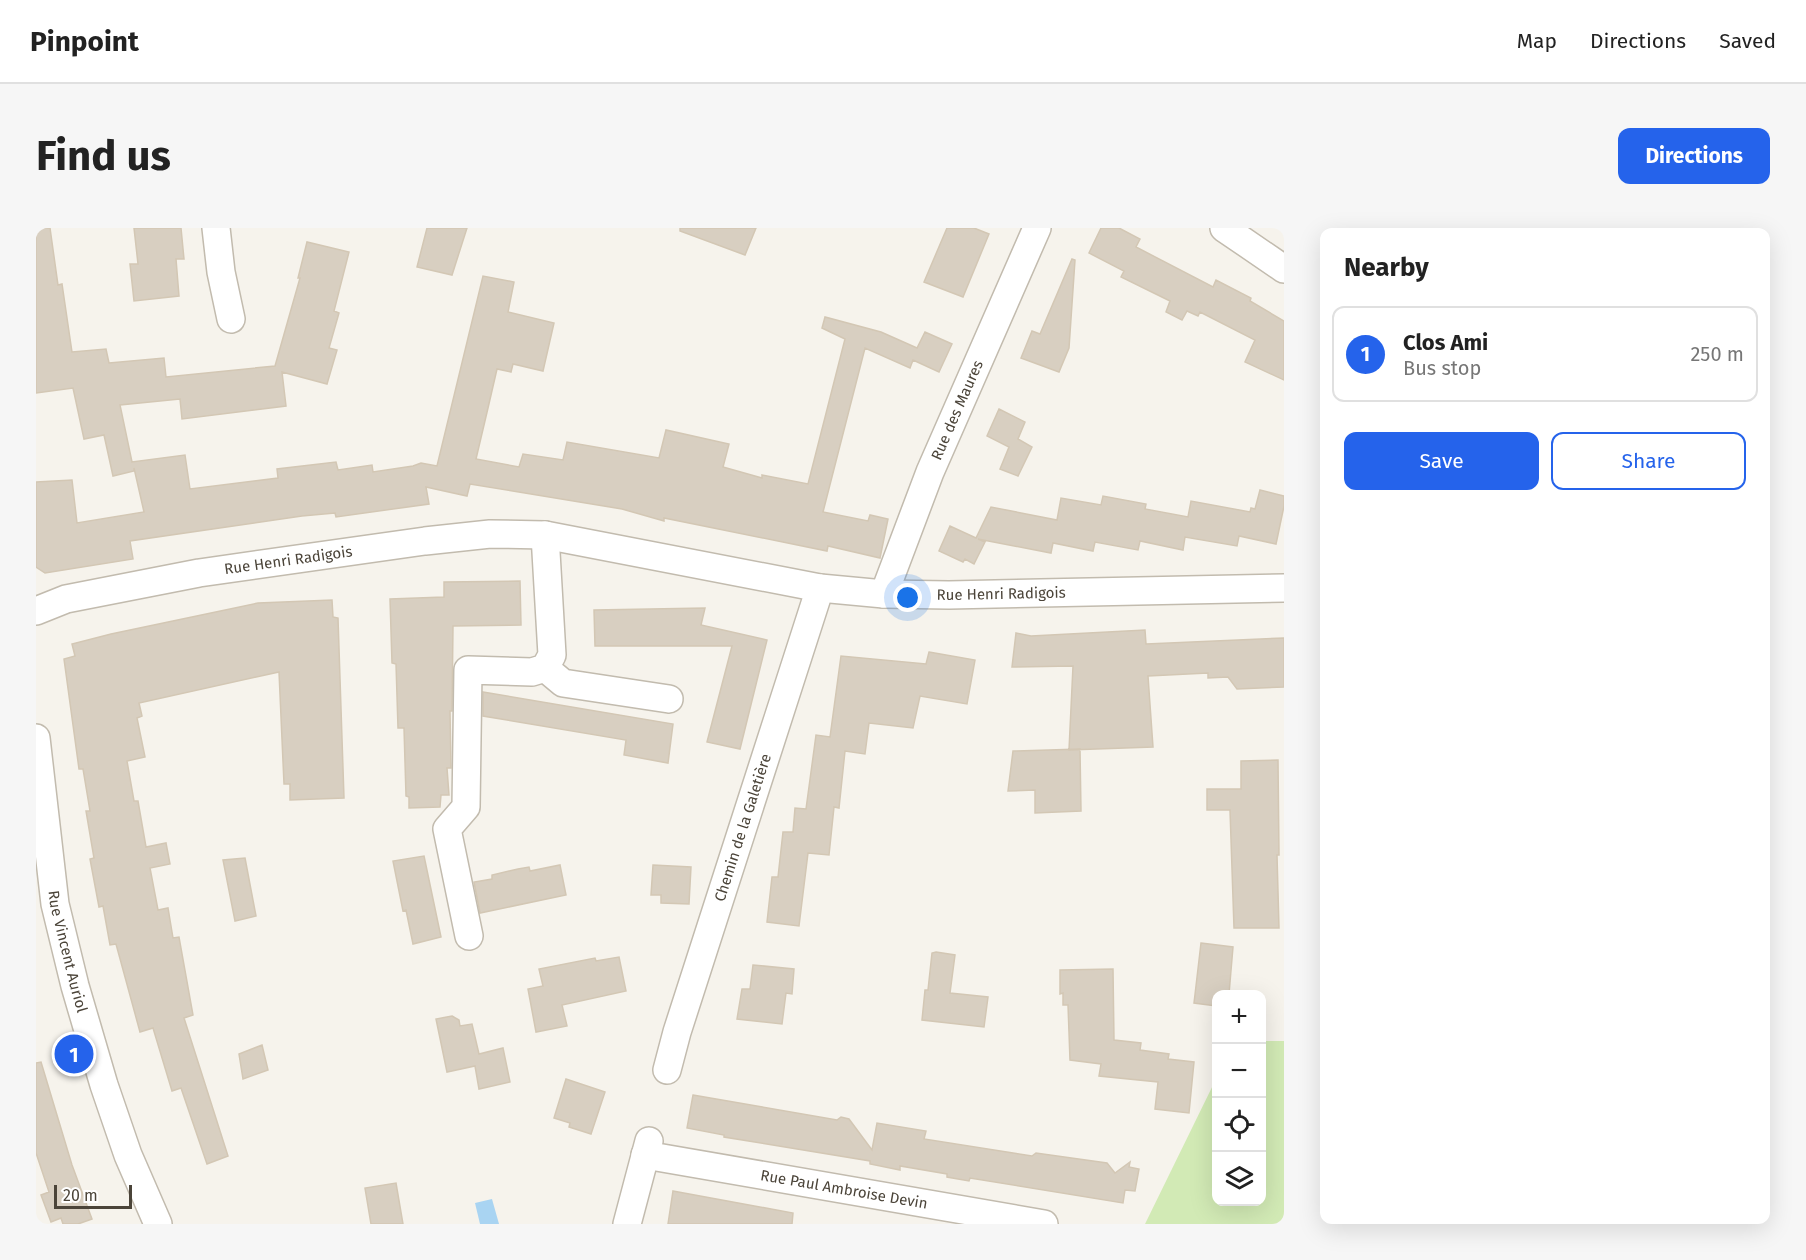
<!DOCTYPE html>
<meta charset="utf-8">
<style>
:root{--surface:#fff;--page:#f6f6f6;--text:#222;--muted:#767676;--line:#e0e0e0;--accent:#2563eb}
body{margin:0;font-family:"Fira Sans",sans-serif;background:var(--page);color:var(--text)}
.controls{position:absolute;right:18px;bottom:18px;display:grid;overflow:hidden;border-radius:12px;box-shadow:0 6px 24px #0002}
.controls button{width:54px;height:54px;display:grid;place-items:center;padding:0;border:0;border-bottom:2px solid var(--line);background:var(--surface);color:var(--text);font:30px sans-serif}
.scale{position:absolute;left:18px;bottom:15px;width:78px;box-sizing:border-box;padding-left:6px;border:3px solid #4b4439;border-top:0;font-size:16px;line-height:21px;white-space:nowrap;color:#4b4439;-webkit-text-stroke:4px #fff;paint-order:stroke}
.you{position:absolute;left:872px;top:370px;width:21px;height:21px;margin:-15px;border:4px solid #fff;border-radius:50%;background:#1a73e8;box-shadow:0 0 0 9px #1a73e833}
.badge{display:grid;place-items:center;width:39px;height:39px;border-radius:50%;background:var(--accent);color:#fff;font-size:20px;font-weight:700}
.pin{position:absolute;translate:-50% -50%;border:3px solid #fff;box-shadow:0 2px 6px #0006}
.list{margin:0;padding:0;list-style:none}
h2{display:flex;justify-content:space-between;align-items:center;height:78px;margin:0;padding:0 24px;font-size:26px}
h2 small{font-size:20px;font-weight:400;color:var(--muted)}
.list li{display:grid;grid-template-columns:39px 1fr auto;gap:18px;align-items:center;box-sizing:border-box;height:96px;margin:0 12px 12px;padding:0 12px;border:2px solid var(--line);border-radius:12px}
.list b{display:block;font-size:22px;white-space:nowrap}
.list p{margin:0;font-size:20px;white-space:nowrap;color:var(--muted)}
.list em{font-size:20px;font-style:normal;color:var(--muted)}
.actions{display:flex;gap:12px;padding:18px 24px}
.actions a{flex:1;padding:14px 0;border:2px solid var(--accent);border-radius:12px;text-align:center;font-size:21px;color:var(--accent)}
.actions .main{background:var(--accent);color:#fff}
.icon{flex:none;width:33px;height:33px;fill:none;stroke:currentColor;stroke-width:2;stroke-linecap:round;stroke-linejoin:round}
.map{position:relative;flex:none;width:1248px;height:996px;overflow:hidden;border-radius:12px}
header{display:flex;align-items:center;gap:36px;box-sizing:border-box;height:84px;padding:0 30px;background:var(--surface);border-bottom:2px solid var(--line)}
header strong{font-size:28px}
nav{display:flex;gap:33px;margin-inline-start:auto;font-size:21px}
.intro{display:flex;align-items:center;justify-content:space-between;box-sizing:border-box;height:144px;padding:0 36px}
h1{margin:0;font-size:42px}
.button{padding:15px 27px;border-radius:12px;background:var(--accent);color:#fff;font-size:21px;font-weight:700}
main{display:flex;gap:36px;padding:0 36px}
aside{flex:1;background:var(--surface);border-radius:12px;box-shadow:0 6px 24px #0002}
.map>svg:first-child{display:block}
.green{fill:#d2eab5}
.water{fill:#a9d4f2}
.building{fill:#d8cfc1;stroke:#d3c7b4;stroke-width:1.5}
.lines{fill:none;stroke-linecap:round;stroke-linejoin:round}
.minor-casing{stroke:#c2bbae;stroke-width:30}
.minor{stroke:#fff;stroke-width:27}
.labels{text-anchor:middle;stroke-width:4.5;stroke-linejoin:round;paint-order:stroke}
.street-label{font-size:15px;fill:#4b4439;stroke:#fff}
</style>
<header>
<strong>Pinpoint</strong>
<nav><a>Map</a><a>Directions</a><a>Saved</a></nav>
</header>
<div class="intro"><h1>Find us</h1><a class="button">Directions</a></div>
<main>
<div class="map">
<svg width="1248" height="996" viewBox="0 0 1248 996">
<rect width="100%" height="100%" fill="#f6f3ec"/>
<path class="green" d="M1226,813H1248V996H1109L1180,851V974H1226Z"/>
<path class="water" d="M456,971L463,996H444L439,975Z"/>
<path class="building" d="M0,0H14L22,57L26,56L36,124L70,121L73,135L128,130L130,149L239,138L264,50H262L271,14L313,24L298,83L303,85L293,120L301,122L291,156L246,144L250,178L146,191L144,171L84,177L96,234L149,227L154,261L242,250L241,241L300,234L302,242L336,237L337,244L377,238L385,235L401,238L447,48L478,54L472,84L518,95L507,143L477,136L475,144L461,141L452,180L440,231L483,239L487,226L527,232L531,214L623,230L630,202L693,216L687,239L726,250V247L772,256L809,111L786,100L789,89L845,104L881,120L889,104L916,116L903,144L877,132L874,140L829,120L787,284L832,293L834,287L852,291L844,330L792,318L791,323L628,290V293L586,281L434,256L431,268L390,259L393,276L300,289L299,285L266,288L94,313L97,331L9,345L0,339V254L36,252L41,295L108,284L98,240V243L77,248L68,207L48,211L37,160L0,165Z
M98,0H145L148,31H140L143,68L98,73L94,36H102Z
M391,0H431L416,47L381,39Z
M644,0H720L709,27L644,3Z
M911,0H938L953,6L927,69L888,54Z
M1065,0H1083L1104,11L1100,19L1177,59L1180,52L1215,70L1214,73L1248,93V152L1209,134L1219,112L1164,84L1162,88L1151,83L1146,92L1130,84L1134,73L1085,49L1088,43L1053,25Z
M1036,31L1039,32L1033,120L1023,144L985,130L996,103L1004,106Z
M963,181L989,194L982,211L996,219L982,248L964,241L973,219L951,208Z
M1224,262L1248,268V278L1240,316L1203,308L1201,318L1149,309L1147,322L1104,313L1102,322L1059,314L1057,323L1017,315L1015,325L942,311L949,314L938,336L929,331L927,334L903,323L914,298L940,310L955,279L1021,292L1025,270L1065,277L1067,268L1110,276L1109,281L1152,289L1155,273L1214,284L1215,280L1219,281Z
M484,353L485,397L417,398L416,483H414L415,540H411L413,567H405L404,579L373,580V569L370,568L368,500H362L360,436L356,435L354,371L408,369V354Z
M296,372L297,389L302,390L308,570L254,572V556H248L243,444L103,475L106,488L101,490L109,529L91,533L98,573H102L110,619L130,615L134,636L114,640L122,682L132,680L137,710L143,709L157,787L148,790L192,928L171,936L145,860L136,863L117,800L104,804L80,716L74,717L67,678L63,679L54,631L58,630L50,583H54L47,541H43L28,431L39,428L36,416L75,406L222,375Z
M669,380L665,397L731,412L704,521L671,514L696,418H559L558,382Z
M1109,402L1110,416L1248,410V459L1201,461L1192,449L1172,450V445L1112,448L1117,519L1033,522L1037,438L976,439L980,405L995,408Z
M893,424L939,432L931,476L884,468L877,500L833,495L829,526L809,523L803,580L798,579L793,627L772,625L763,698L731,694L736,649H742L747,604H757L759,580L770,581L780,507L794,509L805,428L890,436Z
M447,464L637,496L632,535L588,527L590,512L447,488Z
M1044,521L1045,583L999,585V562L972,563L977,523Z
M1242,532L1243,627H1241L1243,700H1198L1194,582H1171V561H1205V533Z
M388,628L405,709L377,716L370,682L367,683L357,633Z
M209,630L220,688L199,693L187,632Z
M524,637L530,667L444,685L438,654L456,651V647L482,641L493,639L494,643Z
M617,637L655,639L653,676L625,675V667H615Z
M1165,715L1197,719L1193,766H1180V778L1158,775Z
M900,724L919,727L914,765L952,769L948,799L886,792L889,762H892L896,725Z
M583,729L590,763L526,777L531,798L500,804L492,761L507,758L503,741L559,730L560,733Z
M717,737L758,741L756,766L750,765L746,796L701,791L706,761H714Z
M1077,741L1078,812L1105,815L1104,822L1133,826L1132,831L1158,834L1153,885L1119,881L1122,854L1063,848L1065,836L1034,832L1032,777H1027V765L1024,766V742Z
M416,788L423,792L424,798L436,796L443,826L467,820L474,854L443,861L439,838L411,844L400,791Z
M226,817L232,842L207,851L203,826Z
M5,834L36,937L56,991L42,996H27L25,990L15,994L5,967L13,964L0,925V835Z
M530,851L569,864L555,906L533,899L534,895L518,890Z
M657,867L801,892L805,889L813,891L836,922L841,895L890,903L888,911L996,928L1000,925L1071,935L1079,945L1094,934L1093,939L1103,941L1099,963L1089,962L1087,975L934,950L933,953L911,949V946L864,938V942L834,936V933L688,909V907L651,900Z
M360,955L367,996H335L329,960Z
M637,963L757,985L756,996H632Z"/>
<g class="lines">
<defs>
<g id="minor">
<path d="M180,0L185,44L195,91"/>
<path d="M1188,0L1248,41"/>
<path id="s1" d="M848,366L894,244L1001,0"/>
<path id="s2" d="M0,383L30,371L163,345L389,313L454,306L509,307L784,360L848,366L913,367L1248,360"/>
<path d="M509,440L527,455L633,471"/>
<path id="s3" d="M0,510L19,676L39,758L68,857L92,927L122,996"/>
<path d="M433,708L411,601L430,579L432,442L496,444L509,440L516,427L509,307"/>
<path id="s4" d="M631,842L641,804L784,360"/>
<path id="s5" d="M609,927L1008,996"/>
<path d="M591,996L613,913"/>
</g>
</defs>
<use href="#minor" class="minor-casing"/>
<use href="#minor" class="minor"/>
</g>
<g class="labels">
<g class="street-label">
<text dy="5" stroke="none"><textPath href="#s1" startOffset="198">Rue des Maures</textPath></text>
<text dy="5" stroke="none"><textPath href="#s2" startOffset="258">Rue Henri Radigois</textPath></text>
<text dy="5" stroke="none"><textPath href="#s2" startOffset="978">Rue Henri Radigois</textPath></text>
<text dy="5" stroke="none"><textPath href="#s4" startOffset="254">Chemin de la Galetière</textPath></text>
<text dy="5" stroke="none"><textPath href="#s3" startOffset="216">Rue Vincent Auriol</textPath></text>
<text dy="5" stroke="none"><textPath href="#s5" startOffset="202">Rue Paul Ambroise Devin</textPath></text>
</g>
</g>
</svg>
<div class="controls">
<button>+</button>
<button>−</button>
<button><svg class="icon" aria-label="locate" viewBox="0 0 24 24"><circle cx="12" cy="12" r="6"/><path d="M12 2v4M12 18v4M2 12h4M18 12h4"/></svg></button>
<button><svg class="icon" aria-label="layers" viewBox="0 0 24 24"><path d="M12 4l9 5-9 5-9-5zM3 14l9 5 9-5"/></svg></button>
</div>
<div class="scale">20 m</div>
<div class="you"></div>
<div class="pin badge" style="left:38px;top:826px">1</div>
</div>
<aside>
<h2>Nearby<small></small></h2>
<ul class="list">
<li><span class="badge">1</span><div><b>Clos Ami</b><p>Bus stop</p></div><em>250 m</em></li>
</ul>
<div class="actions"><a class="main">Save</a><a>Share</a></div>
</aside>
</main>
